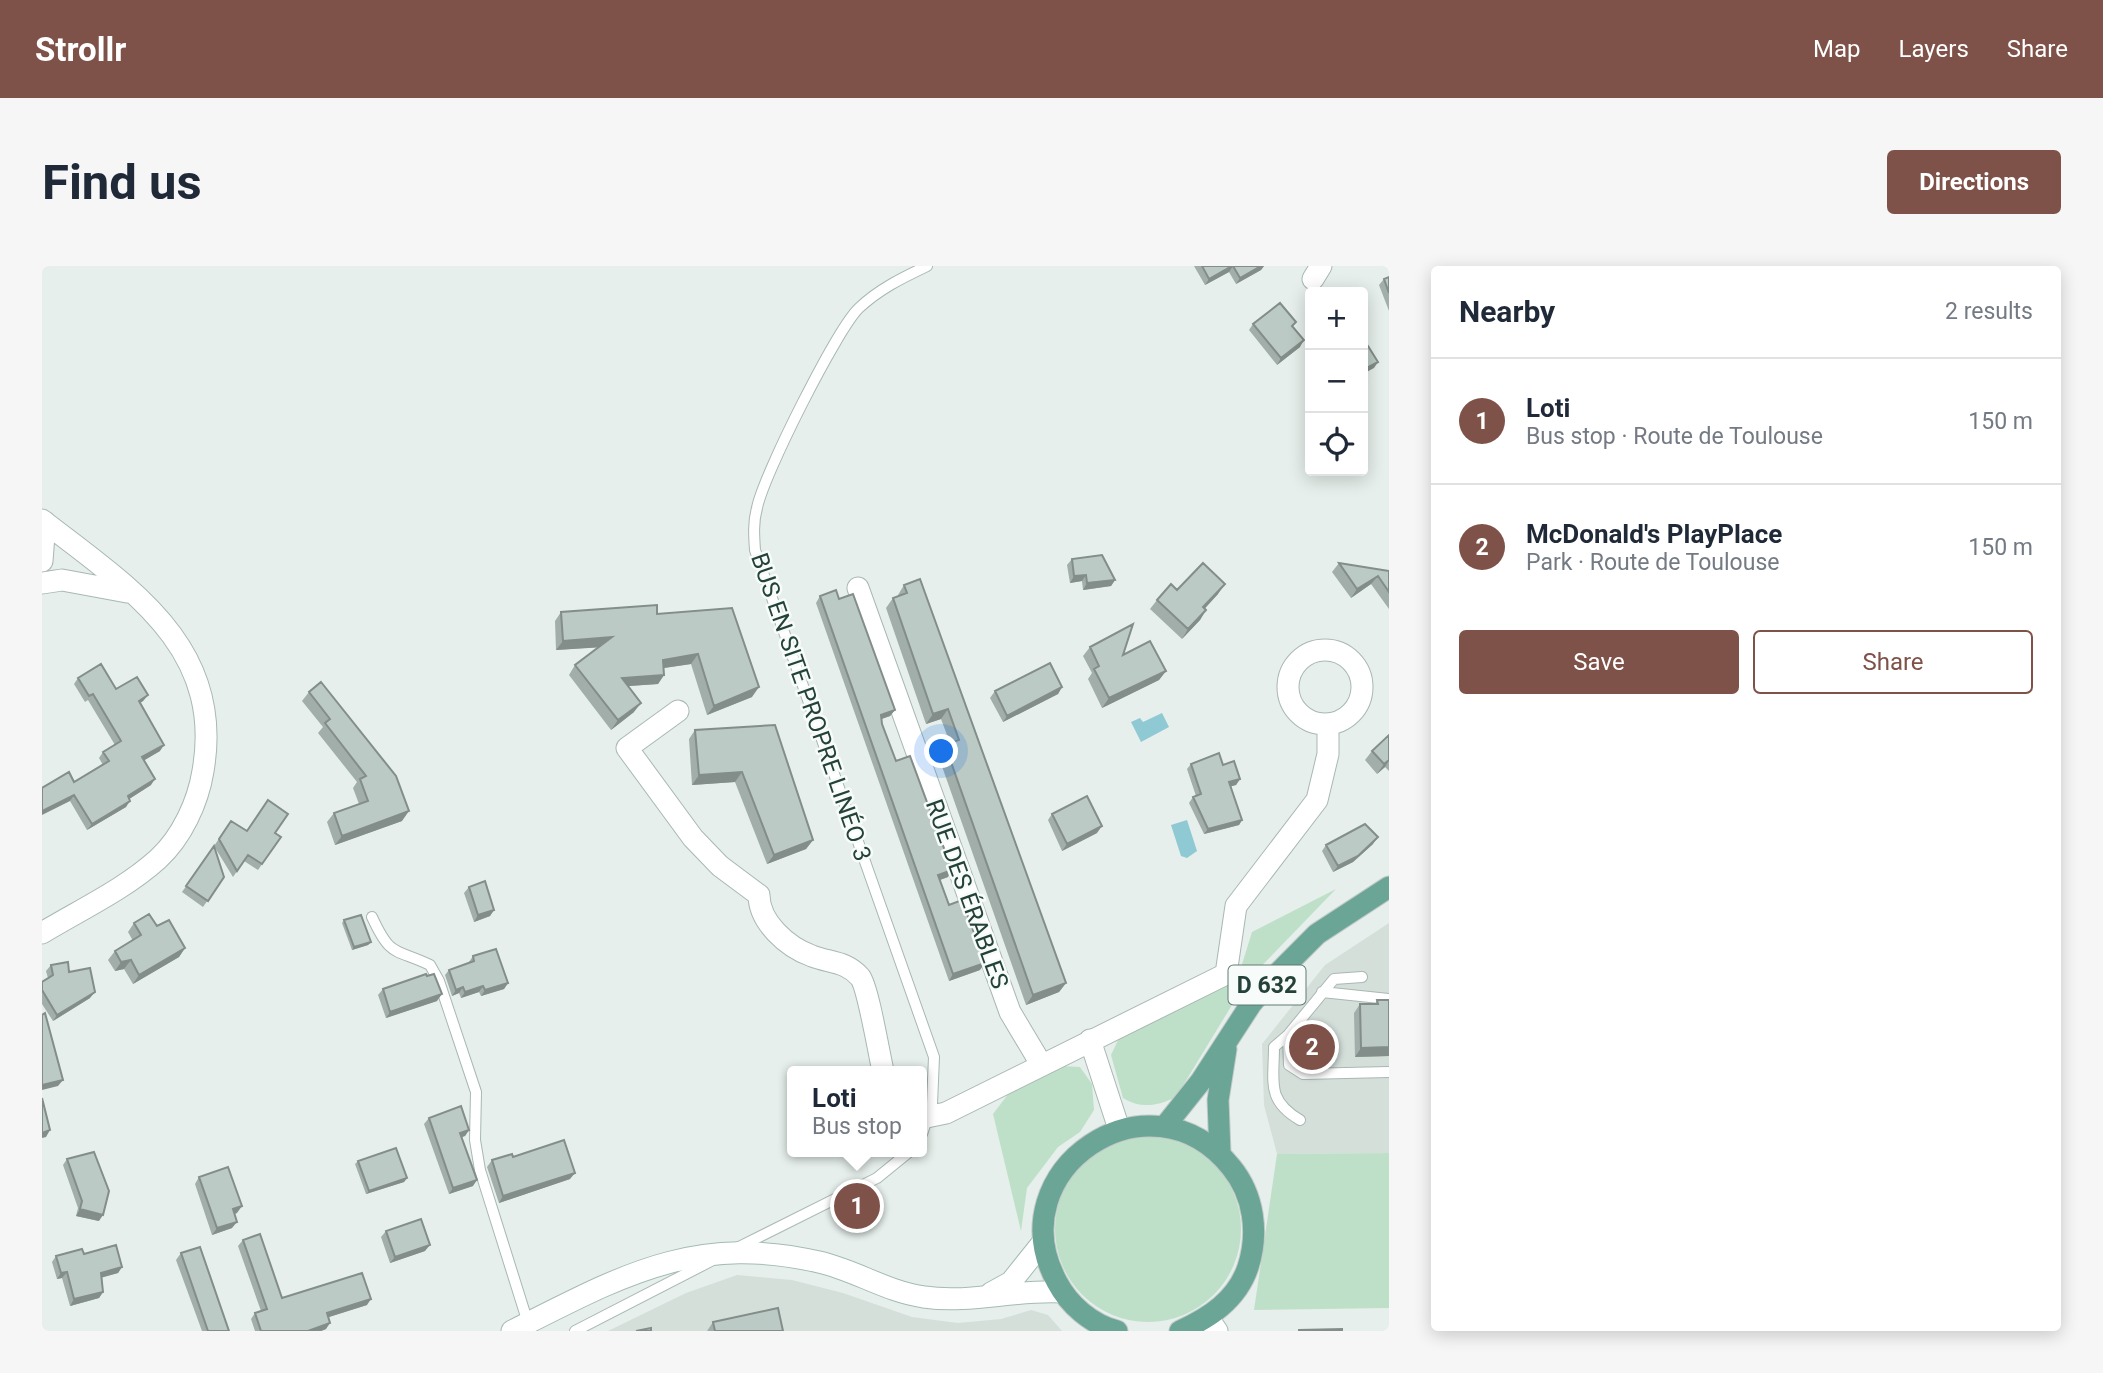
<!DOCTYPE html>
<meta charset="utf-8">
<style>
:root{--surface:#fff;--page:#f6f6f7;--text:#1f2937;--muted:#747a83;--line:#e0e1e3;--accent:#7f5249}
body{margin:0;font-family:Roboto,sans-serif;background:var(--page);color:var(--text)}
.controls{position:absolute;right:21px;top:21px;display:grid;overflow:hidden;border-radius:7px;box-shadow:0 4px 18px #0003}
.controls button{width:63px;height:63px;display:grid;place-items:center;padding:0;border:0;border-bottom:2px solid var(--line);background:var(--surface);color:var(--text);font:35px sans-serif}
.you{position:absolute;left:900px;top:486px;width:24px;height:24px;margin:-18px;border:5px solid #fff;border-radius:50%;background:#1a73e8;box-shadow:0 0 0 10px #1a73e833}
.badge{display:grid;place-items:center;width:46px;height:46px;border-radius:50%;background:var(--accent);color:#fff;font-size:23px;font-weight:700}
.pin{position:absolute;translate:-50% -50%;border:4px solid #fff;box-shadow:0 2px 7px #0006}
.popup{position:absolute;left:745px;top:800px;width:140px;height:91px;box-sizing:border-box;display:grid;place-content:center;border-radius:7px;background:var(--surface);filter:drop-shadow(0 2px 5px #0005);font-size:23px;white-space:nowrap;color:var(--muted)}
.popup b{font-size:26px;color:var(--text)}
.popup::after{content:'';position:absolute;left:50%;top:100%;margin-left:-14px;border:14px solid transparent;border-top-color:var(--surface)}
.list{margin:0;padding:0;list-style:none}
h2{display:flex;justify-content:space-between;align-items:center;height:91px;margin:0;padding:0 28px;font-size:30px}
h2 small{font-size:23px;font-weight:400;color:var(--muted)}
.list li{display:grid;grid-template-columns:46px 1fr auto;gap:21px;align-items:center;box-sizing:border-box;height:126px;padding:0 28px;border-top:2px solid var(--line)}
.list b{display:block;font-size:26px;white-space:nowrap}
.list p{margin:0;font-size:23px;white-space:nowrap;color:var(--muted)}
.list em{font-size:23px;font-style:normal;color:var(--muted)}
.actions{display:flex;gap:14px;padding:21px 28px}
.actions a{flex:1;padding:16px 0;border:2px solid var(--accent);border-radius:7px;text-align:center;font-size:24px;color:var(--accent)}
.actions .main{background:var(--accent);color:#fff}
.icon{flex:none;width:38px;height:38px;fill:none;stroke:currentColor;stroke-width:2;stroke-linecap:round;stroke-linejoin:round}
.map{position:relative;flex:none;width:1347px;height:1065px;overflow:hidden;border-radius:7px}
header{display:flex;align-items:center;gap:42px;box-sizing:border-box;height:98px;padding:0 35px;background:var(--accent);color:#fff}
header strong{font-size:33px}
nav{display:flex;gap:38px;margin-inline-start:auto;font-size:24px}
.intro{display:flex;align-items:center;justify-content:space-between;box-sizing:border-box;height:168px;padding:0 42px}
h1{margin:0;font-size:49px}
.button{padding:18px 32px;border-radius:7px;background:var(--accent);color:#fff;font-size:24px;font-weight:700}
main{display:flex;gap:42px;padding:0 42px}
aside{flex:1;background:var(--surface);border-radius:7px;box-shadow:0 4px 18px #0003}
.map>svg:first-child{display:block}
.built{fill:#d4dfda}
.green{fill:#bfe0c8}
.water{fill:#8ec9d4}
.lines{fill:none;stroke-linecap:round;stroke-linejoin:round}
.lane-casing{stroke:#a8b8b2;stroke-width:12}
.street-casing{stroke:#a8b8b2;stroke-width:23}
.secondary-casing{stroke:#a4bbb3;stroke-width:23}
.primary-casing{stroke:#c2cac8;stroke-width:23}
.lane{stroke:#fff;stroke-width:10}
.street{stroke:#fff;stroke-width:21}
.secondary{stroke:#fff;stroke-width:21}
.primary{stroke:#6aa596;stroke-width:21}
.wall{fill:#a1aea9}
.shaded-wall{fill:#838d89}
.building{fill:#bbcac4;stroke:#838d89;stroke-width:2}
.labels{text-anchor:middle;stroke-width:5;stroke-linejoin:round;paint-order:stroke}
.shield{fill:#f7fbf9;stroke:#637a73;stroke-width:2}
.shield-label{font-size:23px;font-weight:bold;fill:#24423a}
.street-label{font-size:24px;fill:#24423a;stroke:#f7fbf9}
</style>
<header>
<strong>Strollr</strong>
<nav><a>Map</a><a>Layers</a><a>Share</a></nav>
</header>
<div class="intro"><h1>Find us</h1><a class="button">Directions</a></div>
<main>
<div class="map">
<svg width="1347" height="1065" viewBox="0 0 1347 1065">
<rect width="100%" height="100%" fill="#e6efeb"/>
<path class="built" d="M1347,657V887L1235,888L1222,839L1220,778L1283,699Z
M695,1009L750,1014L801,1027L870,1051L916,1057L959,1053L989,1044L1006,1049L1020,1065H566L644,1027Z"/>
<path class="green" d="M1294,623L1204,716L1134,831C1116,840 1099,843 1081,832L1069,789L1077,772L1197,708L1210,666Z
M1020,800L1038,801L1050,818L1052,844L1038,866L1016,881L985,922L979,965L951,848L970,823Z
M1013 963a93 93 0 1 1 186 0a93 93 0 1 1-186 0Z
M1347,887V1042L1212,1044L1235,888Z"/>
<path class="water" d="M1120,447L1127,461L1099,476L1089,456L1098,452L1101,456Z
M1145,554L1155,585L1145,592L1139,590L1129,559Z"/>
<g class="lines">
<defs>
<path id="lane" d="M330,651C349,692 352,682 388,699L397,715L434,826L433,874L438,904L486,1057
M1280,726L1347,733
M1246,769L1247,799L1261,808L1347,806
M1258,854C1224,834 1232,816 1232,781L1246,769L1292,713L1320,711
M880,868L890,838L892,791L713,284C712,270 711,256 715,242C721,210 795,63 817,42C837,23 860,12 885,0
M693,983L835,912L867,886
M533,1065L669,995"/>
<path id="street" d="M1271,13L1279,0
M0,254C86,321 183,380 161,505C156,536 140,571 116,593C83,623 38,644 0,667
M0,295L3,256
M0,317L20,314L85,326
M816,322L968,746L999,798
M1246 421a37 37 0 1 1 74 0a37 37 0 1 1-74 0Z
M636,445L585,482L651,572L678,600L717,629C717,656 745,681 770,690C788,697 804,695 818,711C826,721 837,788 841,805
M1048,774L1077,863
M880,852L904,847L1184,708L1194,640L1275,534L1286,488V458
M1166,1052L1175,1065"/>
<path id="secondary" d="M949,1027L969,1016L1001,976
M470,1065C578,1011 651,967 777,996C813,1004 845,1026 882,1031C928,1038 974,1023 1020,1026"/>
<path id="primary" d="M1123,860L1159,815L1209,738L1228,715L1275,668L1347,621
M1178,887L1176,834L1184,783
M1075,1065C1049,1058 1027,1039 1015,1016C954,904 1108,800 1189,901C1212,929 1217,967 1206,1001C1195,1034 1167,1052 1138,1065"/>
</defs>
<use href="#lane" class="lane-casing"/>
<use href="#street" class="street-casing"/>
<use href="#secondary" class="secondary-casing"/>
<use href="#primary" class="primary-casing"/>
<use href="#lane" class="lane"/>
<use href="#street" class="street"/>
<use href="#secondary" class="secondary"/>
<use href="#primary" class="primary"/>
</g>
<path class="wall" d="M1152,0H1222L1219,4L1194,18L1187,6L1163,19Z
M1347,11V45L1337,19L1342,13Z
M1211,58L1250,61L1258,81L1235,99L1207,64Z
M1030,293L1073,314L1069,320L1041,324L1040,315L1028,317L1025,299Z
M1297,297L1347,305V343L1329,318L1309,332L1290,306Z
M862,319L1024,717L1017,726L984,739L896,489L903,479L908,477L899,453L884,458L844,342L851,332L856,331V329Z
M1135,324L1176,328L1163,342L1164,344L1158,354L1140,373L1108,343L1115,334Z
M778,330L797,333L853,444L848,450L839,453L840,458L854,495L906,611L898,614L907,639L938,704L907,715L774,337Z
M519,346L615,348L710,431L665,449L649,398L622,402V409L616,418L586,420L592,446L569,464L527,409L533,399L557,381L514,384L513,355Z
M1048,381L1081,389L1124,405L1117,414L1060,442L1046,413L1050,407L1041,390Z
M36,412L74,423L106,429L101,435L98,437L118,485L102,494L109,519L87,533L84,541L45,564L28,535L32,516L61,499L57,492L61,486L73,479L46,434L43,436L32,418Z
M279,416L360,555L293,579L285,556L292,547L317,538L311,522L315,516L276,467L281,461L260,435L267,426Z
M1020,421L1016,428L961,456L948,432L953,425Z
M733,459L771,574L764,583L725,598L693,516L650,519L647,473L653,464Z
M1347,469V505L1343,501L1335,508L1323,494L1330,485Z
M1149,498L1198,513L1194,519L1189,520L1200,554L1197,559L1162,568L1147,537L1151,531L1154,530L1145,503Z
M1010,548L1055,567L1020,585L1006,554Z
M189,555L205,565L233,567L239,571L216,604L202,595L191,611L172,580Z
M1331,578L1311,596L1291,606L1280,585L1284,579Z
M172,580L182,611L161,641L140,626Z
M427,621L452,644L448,650L432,656L422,627Z
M302,654L329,676L326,679L310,684L300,657Z
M92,657L115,660L143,682L137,691L91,718L82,703L73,705L66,694L73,685L91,675L86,666Z
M431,690L466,717L462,723L439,730L437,726L419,732L417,727L410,730L403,709L407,704L427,697V696Z
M9,699L27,706L48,732L11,755L0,738V716L6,712L4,705Z
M341,723L395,735L344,752L336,729Z
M1335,734H1347V790L1313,791L1312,747L1318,738H1333Z
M387,852L427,864L423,870L420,871L431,920L407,928L382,858Z
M471,891L528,913L457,937L445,901L450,894Z
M25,893L57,955L34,950L36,942L21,899Z
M316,895L365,912L362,916L324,928L313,898Z
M157,911L195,947L192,948L190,962L170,969L153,918Z
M344,965L383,985L348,997L339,971Z
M201,974L240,1032L325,1039L286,1051L284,1063L279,1065H213L209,1053L213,1047L219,1045L196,980Z
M139,987L187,1065H160L134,994Z
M42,988L80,1001L76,1007L60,1011L61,1026L57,1032L28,1040L20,1012L15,1013L10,996L14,990Z
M671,1056L741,1065H665Z"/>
<path class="shaded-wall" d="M1191,0L1187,6L1163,19L1167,13Z
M1219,0H1222L1219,4L1194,18L1198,12Z
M1262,74L1258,81L1235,99L1239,92Z
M1336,96L1332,102L1321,108V104Z
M1044,309L1040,315L1028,317L1032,310Z
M1336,310L1329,318L1309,332L1315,323Z
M1073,314L1069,320L1041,324L1045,317Z
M1183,318L1176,328L1155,351L1161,341Z
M1164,344L1158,354L1140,373L1146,363Z
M570,371L563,381L514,384L521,375Z
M656,388L649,398L615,403L621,394Z
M1124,405L1117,414L1060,442L1067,432Z
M622,409L616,418L573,421L580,412Z
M717,421L710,431L665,449L672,440Z
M1020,421L1016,428L961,456L965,450Z
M106,429L101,435L92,441L97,435Z
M599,437L592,446L569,464L576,454Z
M906,443L899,453L884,458L891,448Z
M853,444L848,450L834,455L839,449Z
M122,479L118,485L96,498L100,491Z
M1347,494L1343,501L1335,508L1342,498Z
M700,506L693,516L650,519L657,509Z
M113,513L109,519L81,537L86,530Z
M1198,513L1194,519L1183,522L1187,516Z
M32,529L28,535L0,549V545Z
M88,535L84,541L45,564L50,558Z
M367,545L360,555L293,579L300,570Z
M1200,554L1197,559L1162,568L1166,563Z
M1060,560L1055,567L1020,585L1025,578Z
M1336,571L1331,578L1311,596L1291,606L1296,600Z
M771,574L764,583L725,598L732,589Z
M910,604L906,611L892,616L896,609Z
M452,644L448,650L432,656L436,649Z
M329,676L326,679L310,684L312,681Z
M143,682L137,691L91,718L97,709Z
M89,694L82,703L73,705L79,696Z
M943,697L938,704L907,715L911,708Z
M466,717L462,723L439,730L443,724Z
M1024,717L1017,726L984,739L991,729Z
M441,720L437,726L419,732L423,726Z
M421,721L417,727L410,730L414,724Z
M53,726L48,732L11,755L15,749Z
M400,728L395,735L344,752L348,746Z
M1347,781V790L1313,791L1319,782Z
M21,814L16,820L0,824V819Z
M8,864L4,871L0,872V867Z
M427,864L423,870L414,873L418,867Z
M533,907L528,913L457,937L461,930Z
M365,912L362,916L324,928L327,925Z
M435,914L431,920L407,928L411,922Z
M200,940L195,947L186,950L191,943Z
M38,943L61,949L57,955L34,950Z
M195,956L190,962L170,969L175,962Z
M388,979L383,985L348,997L353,991Z
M80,1001L76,1007L55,1013L59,1007Z
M25,1006L20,1012L15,1013L19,1007Z
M61,1026L57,1032L28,1040L32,1033Z
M329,1033L325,1039L281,1053L285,1047Z
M288,1057L284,1063L279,1065H266Z"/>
<path class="building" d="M1160,0H1190L1167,13Z
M1191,0H1219L1198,12Z
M1347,11V27L1342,13Z
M1238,37L1254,56L1250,60L1262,74L1239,92L1211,58Z
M1326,80L1336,96L1321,104V83Z
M1321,108L1325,116L1321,119Z
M1060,289L1073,314L1045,317L1044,309L1032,310L1030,293Z
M1161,297L1183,318L1161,341L1164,344L1146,363L1115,334L1129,318L1135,324Z
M1297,297L1347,305V326L1336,310L1315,323Z
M878,313L1024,717L991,729L903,479L917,474L906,443L891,448L851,332L865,327L862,319Z
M794,324L797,333L811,328L853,444L839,449L840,458L854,495L868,490L910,604L896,609L907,639L920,634L943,697L911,708L778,330Z
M615,339V348L690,342L717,421L672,440L656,388L621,394L622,409L580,412L599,437L576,454L533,399L570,371L521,375L519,346Z
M1091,358L1081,389L1108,375L1124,405L1067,432L1052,403L1057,400L1048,381Z
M1008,397L1020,421L965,450L953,425Z
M59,398L74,423L95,411L106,429L97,435L122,479L100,491L113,513L86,530L88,535L50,558L32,529L0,545V522L27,506L32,516L67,495L61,486L79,475L51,428L47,430L36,412Z
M279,416L354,510L367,545L300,570L292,547L326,535L318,513L324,510L283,457L288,453L267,426Z
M733,459L771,574L732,589L700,506L657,509L653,464Z
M1347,469V494L1342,498L1330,485Z
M1177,487L1181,499L1192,495L1198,513L1187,516L1200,554L1166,563L1151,531L1159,528L1149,498Z
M1045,530L1060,560L1025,578L1010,548Z
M226,534L246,548L233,567L239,571L220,598L206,589L195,605L177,573L189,555L205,565Z
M1323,558L1336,571L1316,590L1296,600L1284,579Z
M172,580L182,611L166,635L144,620Z
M443,615L452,644L436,649L427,621Z
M107,648L115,660L127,654L143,682L97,709L89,694L79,696L73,685L99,669L92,657Z
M319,649L329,676L312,681L302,654Z
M454,683L466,717L443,724L441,720L423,726L421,721L414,724L407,704L432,695L431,690Z
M26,696L27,706L48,702L53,726L15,749L0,724V716L11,709L9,699Z
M384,708L385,710L392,708L400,728L348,746L341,723Z
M1335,734H1347V781L1319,782L1318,738H1336Z
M3,747L21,814L0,819V749Z
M0,832L8,864L0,867Z
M419,840L427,864L418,867L435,914L411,922L387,852Z
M522,874L533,907L461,930L450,894L470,888L471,891Z
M354,882L365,912L327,925L316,895Z
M52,886L67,925L61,949L38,943L40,935L25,893Z
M186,901L200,940L191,943L195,956L175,962L157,911Z
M379,953L388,979L353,991L344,965Z
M218,968L240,1032L320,1007L329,1033L285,1047L288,1057L266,1065H219L213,1047L225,1043L201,974Z
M74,979L80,1001L59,1007L61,1026L32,1033L25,1006L19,1007L14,990L40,983L42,988Z
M158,981L187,1065H166L139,987Z
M736,1042L741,1065H673L671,1056Z
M609,1062V1065H594Z
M1300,1063V1065H1257V1064Z"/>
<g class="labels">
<rect class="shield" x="1186.5" y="699.5" width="77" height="39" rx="5"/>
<g class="shield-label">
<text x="1225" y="727">D 632</text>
</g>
<g class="street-label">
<text transform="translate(769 441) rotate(71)" y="8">BUS EN SITE PROPRE LINÉO 3</text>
<text transform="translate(925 628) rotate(70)" y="8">RUE DES ÉRABLES</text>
</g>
</g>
</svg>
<div class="controls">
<button>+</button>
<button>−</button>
<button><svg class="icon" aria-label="locate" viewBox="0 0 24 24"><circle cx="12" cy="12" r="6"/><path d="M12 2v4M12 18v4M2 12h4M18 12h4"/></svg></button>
</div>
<div class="you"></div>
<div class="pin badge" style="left:815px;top:940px">1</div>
<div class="popup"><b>Loti</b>Bus stop</div>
<div class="pin badge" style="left:1270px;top:781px">2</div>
</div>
<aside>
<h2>Nearby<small>2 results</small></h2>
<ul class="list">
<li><span class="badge">1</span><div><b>Loti</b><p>Bus stop · Route de Toulouse</p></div><em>150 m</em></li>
<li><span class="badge">2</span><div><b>McDonald's PlayPlace</b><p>Park · Route de Toulouse</p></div><em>150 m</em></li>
</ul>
<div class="actions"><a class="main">Save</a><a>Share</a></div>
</aside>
</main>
